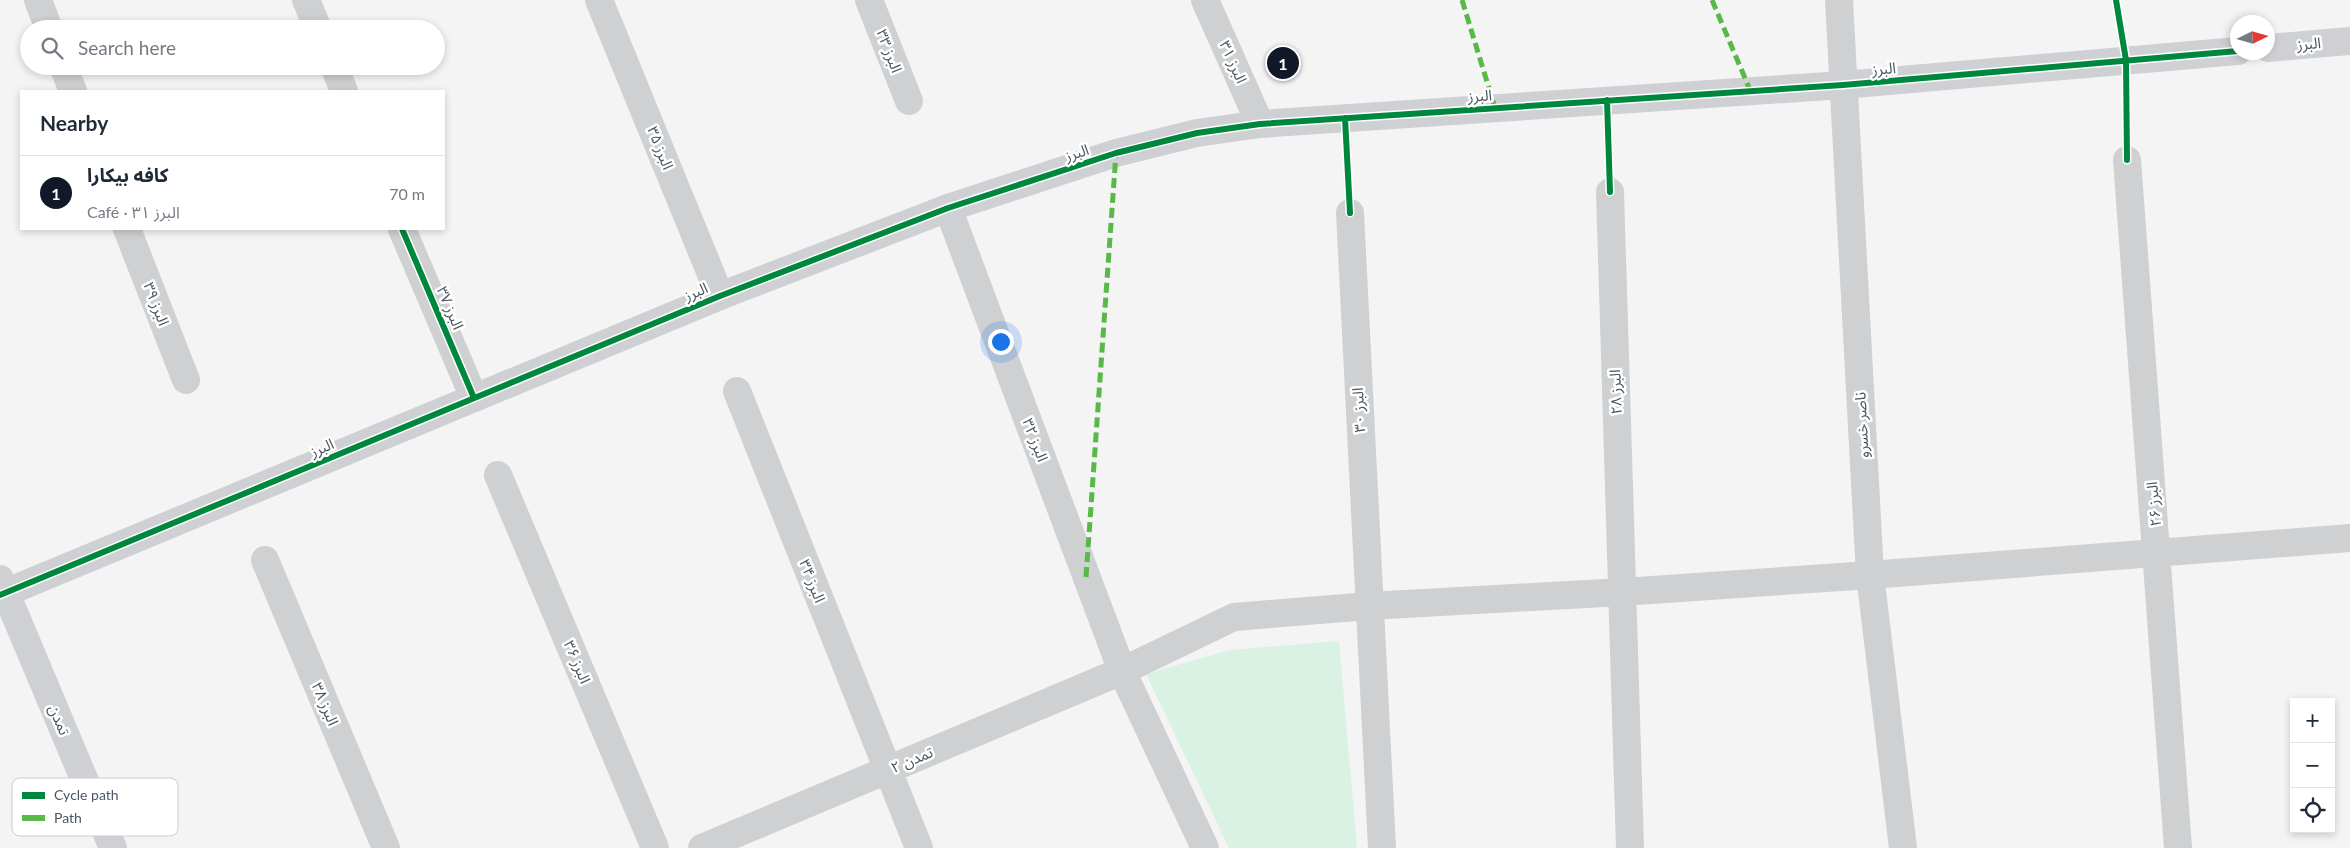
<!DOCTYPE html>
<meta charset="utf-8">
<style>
:root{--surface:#fff;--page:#f2f2f3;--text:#1f2937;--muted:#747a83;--line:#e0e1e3;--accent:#111827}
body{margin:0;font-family:Lato,"Noto Sans Arabic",sans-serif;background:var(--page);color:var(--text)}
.controls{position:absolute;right:15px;bottom:15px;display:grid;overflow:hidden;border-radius:0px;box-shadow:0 2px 8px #0003}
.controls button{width:45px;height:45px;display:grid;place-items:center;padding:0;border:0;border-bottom:1px solid var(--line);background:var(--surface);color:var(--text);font:25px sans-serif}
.compass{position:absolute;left:2230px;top:15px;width:45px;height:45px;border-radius:50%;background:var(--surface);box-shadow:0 2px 8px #0003;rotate:85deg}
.you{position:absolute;left:1000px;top:341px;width:18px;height:18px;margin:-12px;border:4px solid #fff;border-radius:50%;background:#1a73e8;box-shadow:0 0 0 8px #1a73e833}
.badge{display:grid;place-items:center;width:32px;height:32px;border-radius:50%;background:var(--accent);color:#fff;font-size:16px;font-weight:700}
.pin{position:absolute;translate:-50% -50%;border:2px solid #fff;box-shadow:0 1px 5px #0006}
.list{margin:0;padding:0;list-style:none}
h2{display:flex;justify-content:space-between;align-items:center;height:65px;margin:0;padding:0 20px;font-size:21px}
h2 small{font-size:16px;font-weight:400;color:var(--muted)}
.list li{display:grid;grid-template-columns:32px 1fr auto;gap:15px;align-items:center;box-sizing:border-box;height:75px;padding:0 20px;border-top:1px solid var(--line)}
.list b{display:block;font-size:19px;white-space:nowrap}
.list p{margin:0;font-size:16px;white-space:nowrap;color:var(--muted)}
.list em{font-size:16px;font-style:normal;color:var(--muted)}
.icon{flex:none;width:28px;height:28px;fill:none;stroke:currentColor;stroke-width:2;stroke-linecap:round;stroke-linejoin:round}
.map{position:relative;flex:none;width:2350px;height:848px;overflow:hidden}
.search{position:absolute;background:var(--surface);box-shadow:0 2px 8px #0003;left:20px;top:20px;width:425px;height:55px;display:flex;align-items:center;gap:12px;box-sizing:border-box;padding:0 18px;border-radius:28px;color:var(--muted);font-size:19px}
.panel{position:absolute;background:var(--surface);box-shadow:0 2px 8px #0003;left:20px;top:90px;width:425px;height:140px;border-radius:0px}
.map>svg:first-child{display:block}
.green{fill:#d9f2e3}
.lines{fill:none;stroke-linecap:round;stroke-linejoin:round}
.street{stroke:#ced0d2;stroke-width:28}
.secondary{stroke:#ced0d4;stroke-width:28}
.quiet{stroke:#58b947;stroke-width:5;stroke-dasharray:10 5;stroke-linecap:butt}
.cycleway-casing{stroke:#fff;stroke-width:9}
.cycleway{stroke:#00873e;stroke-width:6}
.labels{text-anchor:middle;stroke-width:5;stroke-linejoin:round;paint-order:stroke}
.street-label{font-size:15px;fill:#4a5661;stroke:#fff}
.key{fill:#fff;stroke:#c9ccd0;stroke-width:1}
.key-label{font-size:14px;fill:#4a5661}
</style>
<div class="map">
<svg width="2350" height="848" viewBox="0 0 2350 848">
<rect width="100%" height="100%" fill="#f4f4f4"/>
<path class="green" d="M1339,641L1357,848H1229L1146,674L1229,650Z"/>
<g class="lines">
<path class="street" d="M38,0L49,29
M306,0L318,29
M599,0L720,296
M869,0L909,101
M1205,0L1260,124
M1839,0L1870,575L1903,848
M63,66L73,91
M334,66L344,91
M2127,160L2178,848
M1610,192L1630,848
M948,208L1122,671L1205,848
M1350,213L1382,848
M127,229L186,380
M402,229L474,398
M737,391L919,848
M498,475L655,848
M265,560L386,848
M702,848L1122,671L1234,617L1369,606L1622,592L1870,575L2350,538"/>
<path class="secondary" d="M2268,48L2350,41
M0,579L113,848
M0,595L720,296L948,208L1116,153L1197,133L1260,124L1843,85L2238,51"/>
<path class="quiet" d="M1462,0L1495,108
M1712,0L1750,90
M1086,577L1116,153"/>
<defs>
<path id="cycleway" d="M2116,0L2126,60L2127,160
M1607,100L1610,192
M1345,118L1350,213
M402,229L474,398
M0,595L720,296L948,208L1116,153L1197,133L1260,124L1843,85L2238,51"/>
</defs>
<use href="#cycleway" class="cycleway-casing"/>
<use href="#cycleway" class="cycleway"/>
</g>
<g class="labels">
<g class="street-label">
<text transform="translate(2309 44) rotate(-5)" y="5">البرز</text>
<text transform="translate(889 51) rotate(69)" y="5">البرز ۳۳</text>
<text transform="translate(1233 62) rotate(66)" y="5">البرز ۳۱</text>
<text transform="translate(1884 69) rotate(-5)" y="5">البرز</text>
<text transform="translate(1480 96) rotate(-4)" y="5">البرز</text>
<text transform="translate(660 148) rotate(68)" y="5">البرز ۳۵</text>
<text transform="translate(1077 153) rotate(-18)" y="5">البرز</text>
<text transform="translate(696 292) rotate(-23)" y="5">البرز</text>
<text transform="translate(156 304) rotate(69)" y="5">البرز ۳۹</text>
<text transform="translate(450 308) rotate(67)" y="5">البرز ۳۷</text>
<text transform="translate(1616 392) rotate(-92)" y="5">البرز ۲۸</text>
<text transform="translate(1359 410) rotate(-93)" y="5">البرز ۳۰</text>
<text transform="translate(1862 425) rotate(-93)" y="5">ناصر خسرو</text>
<text transform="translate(1035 440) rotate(69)" y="5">البرز ۳۲</text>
<text transform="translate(322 448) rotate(-23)" y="5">البرز</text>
<text transform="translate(2154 504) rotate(-95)" y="5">البرز ۲۶</text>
<text transform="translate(812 581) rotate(68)" y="5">البرز ۳۴</text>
<text transform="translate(577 662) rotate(67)" y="5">البرز ۳۶</text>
<text transform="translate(325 704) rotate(67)" y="5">البرز ۳۸</text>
<text transform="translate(59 720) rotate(67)" y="5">تمدن</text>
<text transform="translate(912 760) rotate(-23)" y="5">تمدن ۲</text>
</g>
</g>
<rect x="12" y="778" width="166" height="58" rx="8" class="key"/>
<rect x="22" y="792" width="23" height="7" fill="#00873e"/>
<rect x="22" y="815" width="23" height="6" fill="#58b947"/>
<g class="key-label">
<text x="54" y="800">Cycle path</text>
<text x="54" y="823">Path</text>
</g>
</svg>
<div class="controls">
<button>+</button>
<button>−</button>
<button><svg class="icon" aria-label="locate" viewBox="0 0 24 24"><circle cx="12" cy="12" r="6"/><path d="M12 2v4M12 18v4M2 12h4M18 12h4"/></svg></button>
</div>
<svg class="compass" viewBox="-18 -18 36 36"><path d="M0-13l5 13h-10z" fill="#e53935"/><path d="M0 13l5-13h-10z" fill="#747a83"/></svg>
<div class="you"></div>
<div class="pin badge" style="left:1283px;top:63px">1</div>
<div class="search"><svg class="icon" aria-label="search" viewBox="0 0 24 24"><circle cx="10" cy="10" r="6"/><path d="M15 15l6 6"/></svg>Search here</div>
<section class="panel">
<h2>Nearby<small></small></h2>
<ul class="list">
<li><span class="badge">1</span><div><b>کافه بیکارا</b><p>Café · البرز ۳۱</p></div><em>70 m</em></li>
</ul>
</section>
</div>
